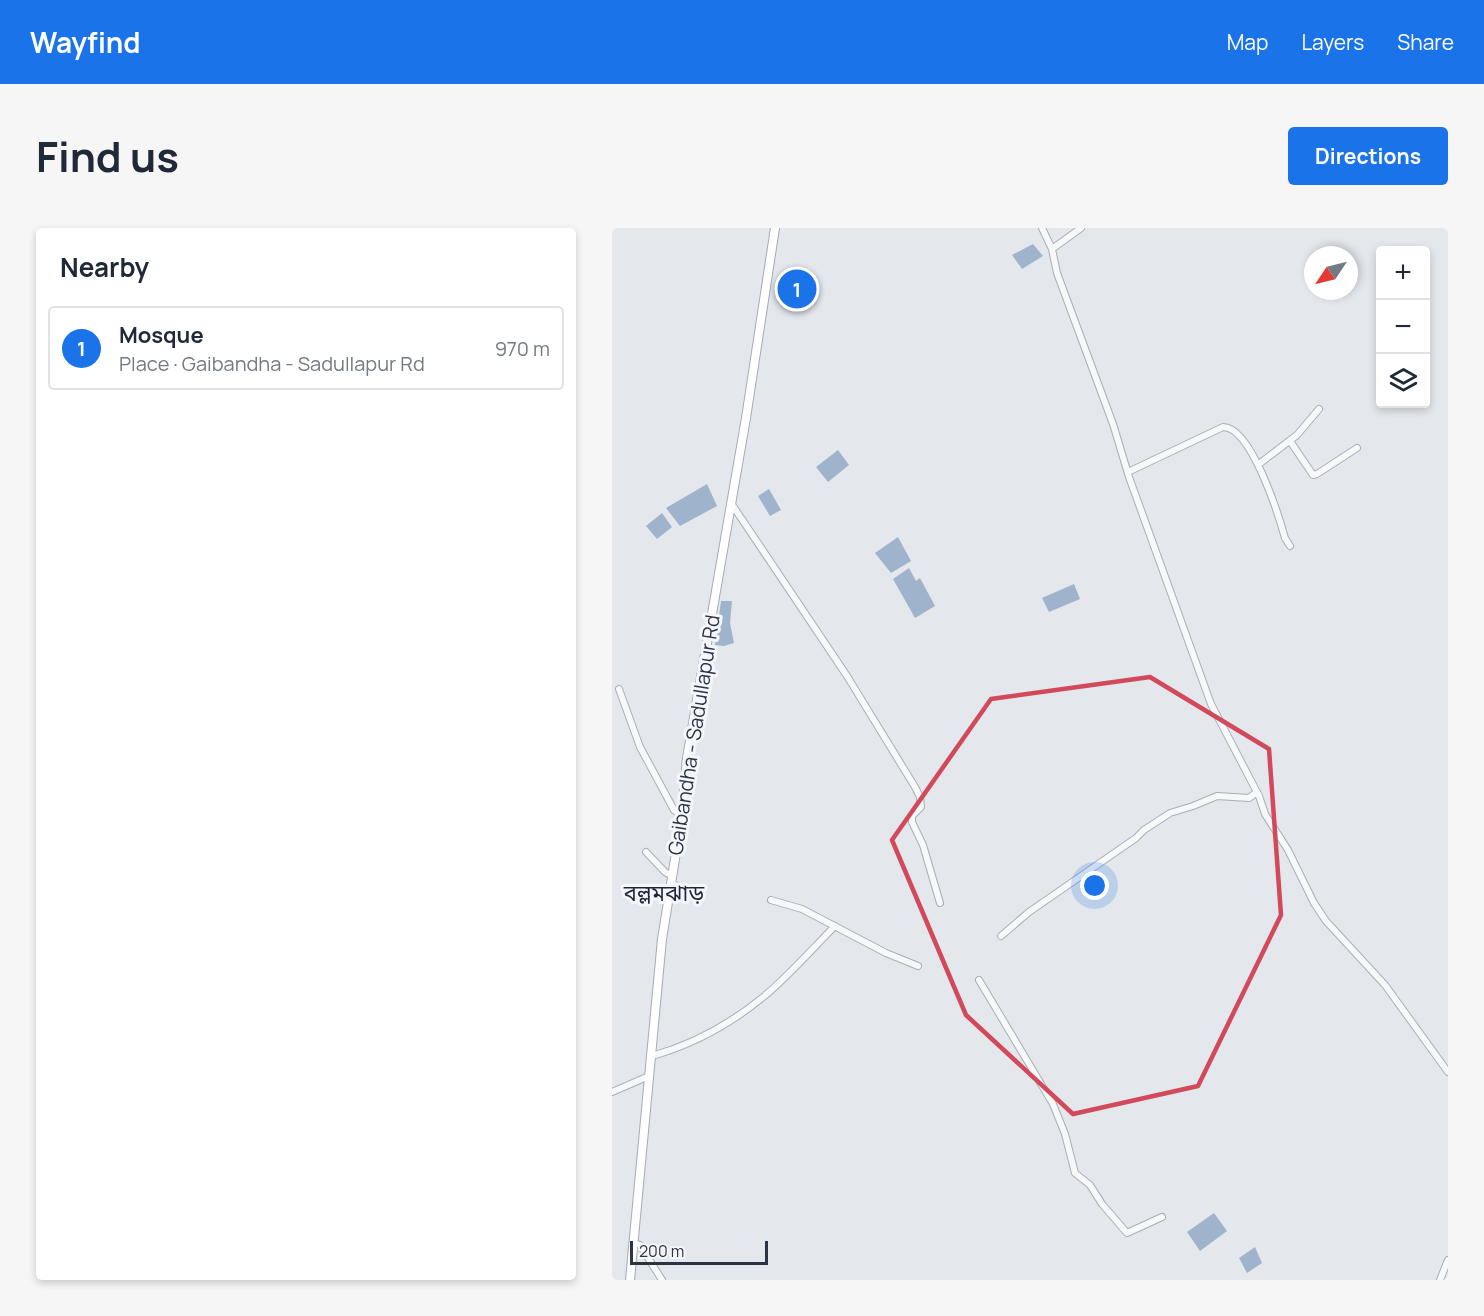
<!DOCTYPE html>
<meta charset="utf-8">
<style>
:root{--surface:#fff;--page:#f6f6f7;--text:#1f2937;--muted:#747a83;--line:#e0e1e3;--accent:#1a73e8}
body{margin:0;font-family:Manrope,"Noto Sans Bengali",sans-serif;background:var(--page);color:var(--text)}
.controls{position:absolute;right:18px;top:18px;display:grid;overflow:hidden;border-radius:6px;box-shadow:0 3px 9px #0003}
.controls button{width:54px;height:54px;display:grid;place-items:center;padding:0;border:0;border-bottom:2px solid var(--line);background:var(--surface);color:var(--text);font:30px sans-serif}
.compass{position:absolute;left:692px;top:18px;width:54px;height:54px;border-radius:50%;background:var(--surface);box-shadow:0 3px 9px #0003;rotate:235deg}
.scale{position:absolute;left:18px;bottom:15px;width:138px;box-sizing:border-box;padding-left:6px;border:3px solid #2b3445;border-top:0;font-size:16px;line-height:21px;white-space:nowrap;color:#2b3445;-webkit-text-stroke:4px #f4f6f9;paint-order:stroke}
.you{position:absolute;left:483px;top:658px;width:21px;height:21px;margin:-15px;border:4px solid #fff;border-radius:50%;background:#1a73e8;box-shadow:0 0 0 9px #1a73e833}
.badge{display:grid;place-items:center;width:39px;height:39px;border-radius:50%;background:var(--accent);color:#fff;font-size:20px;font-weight:700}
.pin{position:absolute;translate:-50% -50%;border:3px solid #fff;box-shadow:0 2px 6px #0006}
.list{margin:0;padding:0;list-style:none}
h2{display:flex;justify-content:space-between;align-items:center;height:78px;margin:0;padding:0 24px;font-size:26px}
h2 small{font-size:20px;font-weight:400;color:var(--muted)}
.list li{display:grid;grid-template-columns:39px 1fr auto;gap:18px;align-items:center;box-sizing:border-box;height:84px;margin:0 12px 12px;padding:0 12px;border:2px solid var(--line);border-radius:6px}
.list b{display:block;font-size:22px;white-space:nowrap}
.list p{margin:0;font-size:20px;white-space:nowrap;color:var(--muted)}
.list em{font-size:20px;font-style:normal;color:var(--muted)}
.icon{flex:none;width:33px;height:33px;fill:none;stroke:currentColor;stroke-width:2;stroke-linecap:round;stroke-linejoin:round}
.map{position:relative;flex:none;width:836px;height:1052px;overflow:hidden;border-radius:6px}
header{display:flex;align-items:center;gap:36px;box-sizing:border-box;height:84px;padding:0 30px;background:var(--accent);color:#fff}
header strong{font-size:28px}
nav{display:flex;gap:33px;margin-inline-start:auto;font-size:21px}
.intro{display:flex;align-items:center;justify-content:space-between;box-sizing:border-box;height:144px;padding:0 36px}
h1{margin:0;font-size:42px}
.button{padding:15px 27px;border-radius:6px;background:var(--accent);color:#fff;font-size:21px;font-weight:700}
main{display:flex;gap:36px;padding:0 36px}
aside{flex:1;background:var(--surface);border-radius:6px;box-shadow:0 3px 9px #0003}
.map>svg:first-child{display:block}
.water{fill:#9fb4cc}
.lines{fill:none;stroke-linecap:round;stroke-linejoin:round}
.minor-casing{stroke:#a9aeb7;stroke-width:8}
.major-casing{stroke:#a3abb8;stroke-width:10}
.minor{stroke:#f7f8fa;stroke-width:6}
.major{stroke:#fff;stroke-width:8}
.marked{fill:none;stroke:#d1495b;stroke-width:4.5;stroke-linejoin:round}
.labels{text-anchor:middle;stroke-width:6;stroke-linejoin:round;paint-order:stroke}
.street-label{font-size:20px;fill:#2b3445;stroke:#f4f6f9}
.quarter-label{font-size:22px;fill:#1d2536;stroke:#f4f6f9}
</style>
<header>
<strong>Wayfind</strong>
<nav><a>Map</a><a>Layers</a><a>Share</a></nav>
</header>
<div class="intro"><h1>Find us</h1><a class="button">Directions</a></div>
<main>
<aside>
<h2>Nearby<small></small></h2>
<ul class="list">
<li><span class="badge">1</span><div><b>Mosque</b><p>Place · Gaibandha - Sadullapur Rd</p></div><em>970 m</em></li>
</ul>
</aside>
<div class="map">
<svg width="836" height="1052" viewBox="0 0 836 1052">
<rect width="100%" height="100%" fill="#e4e7ec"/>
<path class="water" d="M421,16L431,28L410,41L400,27Z
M226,222L237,237L216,254L204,239Z
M95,256L105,278L68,298L54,280Z
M157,261L169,282L158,288L146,268Z
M50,285L60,299L45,311L34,298Z
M286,309L299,333L279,345L263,325Z
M297,340L304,353L308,350L323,378L303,390L281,351Z
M462,356L468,371L437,384L430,370Z
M109,373H120L118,395L122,415L112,418L103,417Z
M602,985L615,1003L588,1023L575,1004Z
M643,1019L650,1035L635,1045L627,1030Z"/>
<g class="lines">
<defs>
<path id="minor" d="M430,0L440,21L445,45L501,196L517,249L599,476L647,568L653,586L676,622L702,675L714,693L773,757L836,844
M440,21L469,0
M678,213L701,247L705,246L745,220
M647,236L685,207L707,181
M516,244L611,199C639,199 666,285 673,310L678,318
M119,275L235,448L303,559L308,569L309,579L300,588V594L311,617L328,675
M7,461L28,519L62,582L70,588
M34,624L53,644L60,648
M59,655L76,664
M159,672L190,681L274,725L306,738
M389,708L417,684L524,610L532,602L558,585L581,578L605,568L637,570L645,564
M367,752L441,876L453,906L463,945L478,957L490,976L515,1005L550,989
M40,828C79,817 118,796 150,770C176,749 199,722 223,698
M0,864L37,848
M22,1015L28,1017L50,1052
M828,1052L836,1032"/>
<path id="major" d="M18,1052L50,711L70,588L75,530L134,190L163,0"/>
</defs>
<use href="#minor" class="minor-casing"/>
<use href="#major" class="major-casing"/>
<use href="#minor" class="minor"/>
<use href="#major" class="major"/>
</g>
<path class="marked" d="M538,449L657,521L669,687L586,858L461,886L354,787L280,612L379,471Z"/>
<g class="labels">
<g class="street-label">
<text transform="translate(82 507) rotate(-81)" y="7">Gaibandha - Sadullapur Rd</text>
</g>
<g class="quarter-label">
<text x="52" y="673">বল্লমঝাড়</text>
</g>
</g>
</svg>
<div class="controls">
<button>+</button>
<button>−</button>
<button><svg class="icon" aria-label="layers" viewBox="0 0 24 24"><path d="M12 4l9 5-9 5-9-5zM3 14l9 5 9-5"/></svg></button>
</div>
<svg class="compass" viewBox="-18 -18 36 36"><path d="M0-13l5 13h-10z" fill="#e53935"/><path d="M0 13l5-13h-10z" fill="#747a83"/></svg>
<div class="scale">200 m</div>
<div class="you"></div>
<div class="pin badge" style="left:185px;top:61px">1</div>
</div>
</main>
